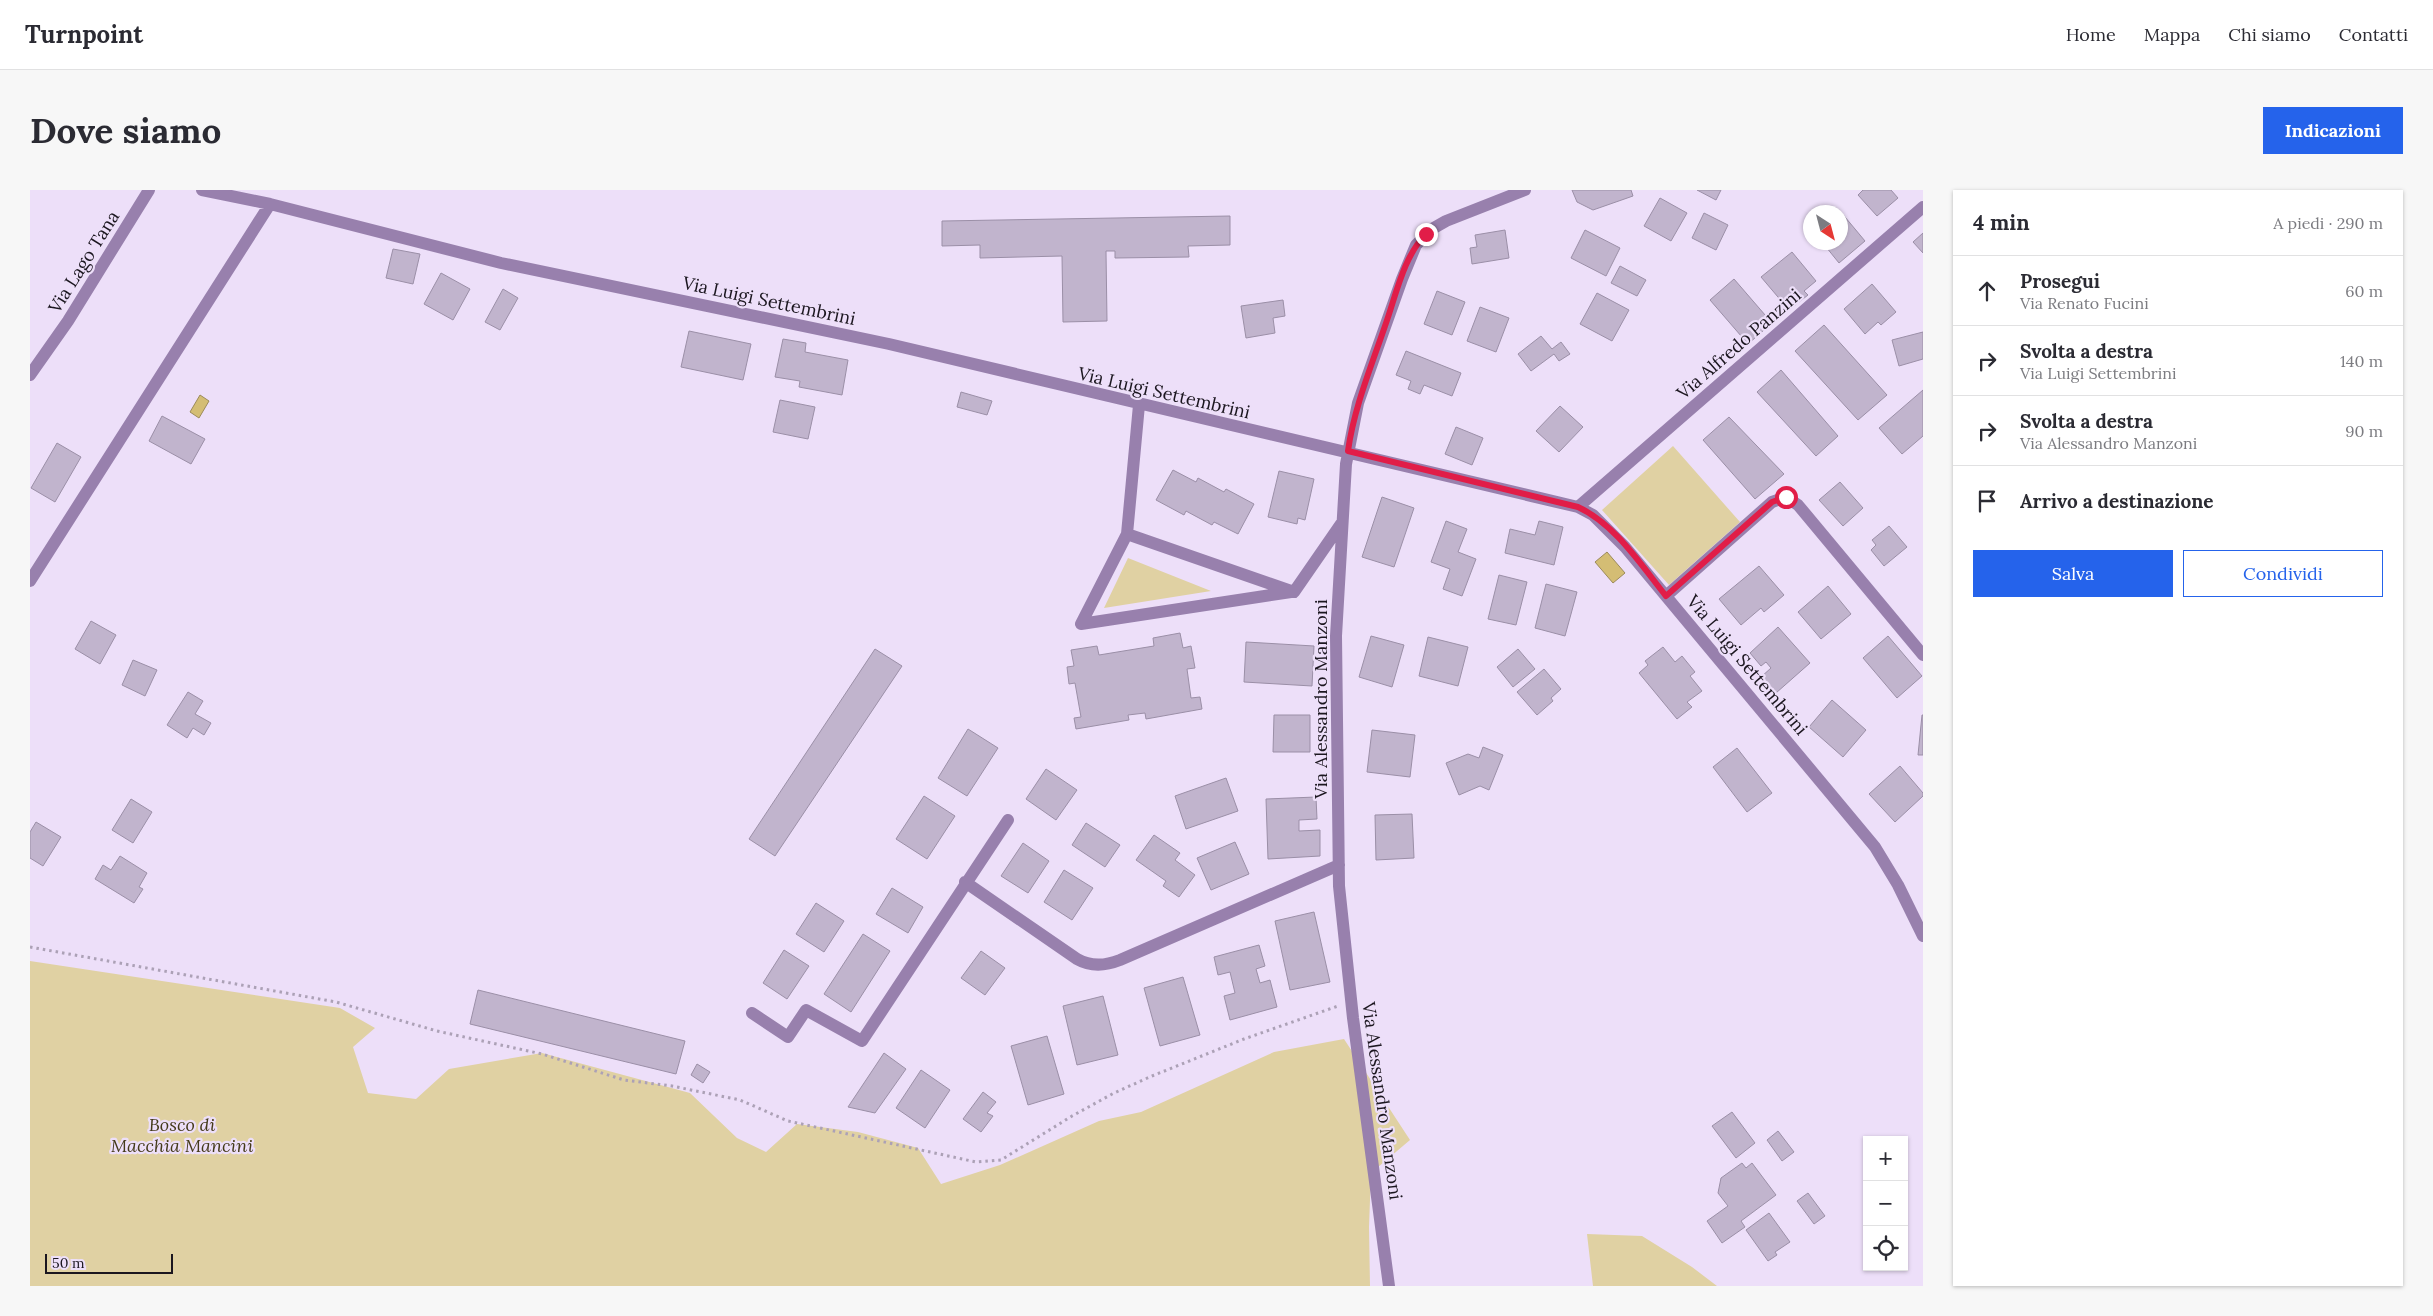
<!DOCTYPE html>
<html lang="it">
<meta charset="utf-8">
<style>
:root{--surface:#fff;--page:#f7f7f7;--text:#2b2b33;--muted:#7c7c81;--line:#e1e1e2;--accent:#2563eb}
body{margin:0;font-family:Lora,serif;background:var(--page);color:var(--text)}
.controls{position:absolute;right:15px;bottom:15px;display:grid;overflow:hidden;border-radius:0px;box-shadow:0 1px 4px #0004}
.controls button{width:45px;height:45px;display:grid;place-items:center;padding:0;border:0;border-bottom:1px solid var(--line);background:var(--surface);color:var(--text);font:25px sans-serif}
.compass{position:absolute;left:1773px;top:15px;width:45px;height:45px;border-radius:50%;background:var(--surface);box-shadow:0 1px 4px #0004;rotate:144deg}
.scale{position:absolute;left:15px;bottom:12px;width:128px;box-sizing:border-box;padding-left:5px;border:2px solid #1b161f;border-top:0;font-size:14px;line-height:18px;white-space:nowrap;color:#1b161f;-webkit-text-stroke:4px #eddff9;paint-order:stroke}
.stop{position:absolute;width:15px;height:15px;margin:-11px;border:4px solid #e11d48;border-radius:50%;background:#fff}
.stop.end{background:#e11d48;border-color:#fff;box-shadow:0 1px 5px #0008}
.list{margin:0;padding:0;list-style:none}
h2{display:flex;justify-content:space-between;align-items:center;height:65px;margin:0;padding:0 20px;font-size:21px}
h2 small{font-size:16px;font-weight:400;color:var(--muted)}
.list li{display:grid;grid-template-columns:32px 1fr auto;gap:15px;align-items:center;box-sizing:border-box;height:70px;padding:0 20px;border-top:1px solid var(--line)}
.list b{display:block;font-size:19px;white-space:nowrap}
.list p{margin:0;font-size:16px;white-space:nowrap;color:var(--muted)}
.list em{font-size:16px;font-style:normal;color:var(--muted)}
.actions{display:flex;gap:10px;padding:15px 20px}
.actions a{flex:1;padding:11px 0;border:1px solid var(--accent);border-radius:0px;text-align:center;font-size:18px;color:var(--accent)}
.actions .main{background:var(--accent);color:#fff}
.icon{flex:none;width:28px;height:28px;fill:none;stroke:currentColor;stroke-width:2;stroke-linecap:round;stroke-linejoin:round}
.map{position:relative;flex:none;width:1893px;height:1096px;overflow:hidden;border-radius:0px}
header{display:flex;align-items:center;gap:30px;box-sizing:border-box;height:70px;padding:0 25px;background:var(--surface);border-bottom:1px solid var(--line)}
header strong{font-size:24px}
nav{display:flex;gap:28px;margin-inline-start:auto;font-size:18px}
.intro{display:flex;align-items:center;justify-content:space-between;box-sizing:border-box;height:120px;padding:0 30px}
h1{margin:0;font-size:35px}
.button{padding:12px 22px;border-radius:0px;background:var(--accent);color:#fff;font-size:18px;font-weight:700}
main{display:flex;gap:30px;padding:0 30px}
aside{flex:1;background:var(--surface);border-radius:0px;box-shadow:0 1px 4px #0004}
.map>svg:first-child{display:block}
.green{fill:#e0d1a3}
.water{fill:#d4bd74;stroke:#9c8b5a}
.building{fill:#c1b4cd;stroke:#9b8fa7}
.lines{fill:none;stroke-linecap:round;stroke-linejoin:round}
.path{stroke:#aca1b6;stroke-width:3;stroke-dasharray:2.5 4;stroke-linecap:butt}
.minor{stroke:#9880ad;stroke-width:12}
.route{stroke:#e11d48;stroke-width:6}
.labels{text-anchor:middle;stroke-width:4.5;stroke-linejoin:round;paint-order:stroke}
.street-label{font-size:18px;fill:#1b161f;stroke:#eddff9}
.park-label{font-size:18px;font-style:italic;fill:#443a19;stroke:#eddff9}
</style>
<header>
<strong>Turnpoint</strong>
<nav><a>Home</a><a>Mappa</a><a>Chi siamo</a><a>Contatti</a></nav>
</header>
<div class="intro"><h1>Dove siamo</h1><a class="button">Indicazioni</a></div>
<main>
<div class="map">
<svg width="1893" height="1096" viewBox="0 0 1893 1096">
<rect width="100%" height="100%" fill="#eddff9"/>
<path class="green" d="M1643,256L1710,332L1639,395L1572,320Z
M1098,368L1181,401L1074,418Z
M0,771L310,818L345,838L323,857L338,903L386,909L419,879L512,863L660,903L707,948L736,962L767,934L828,942L888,958L911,994L970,975L1069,931L1111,922L1244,862L1314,849L1380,950L1341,983L1339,1037L1340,1096H0Z
M1557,1044L1612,1046L1662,1077L1687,1096H1563Z"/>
<path class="water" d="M170,205L179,211L169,228L160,222Z
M1577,362L1595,383L1583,393L1565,372Z"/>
<path class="building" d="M1542,0H1601L1603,6L1563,20L1547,12Z
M1667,0H1691L1686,10Z
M1833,0H1861L1868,8L1847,26L1828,5Z
M1630,8L1657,23L1641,51L1614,36Z
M1810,21L1835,51L1809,73L1792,52H1810V22H1808Z
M1674,23L1698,35L1686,60L1662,48Z
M1200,26V55L1158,56L1159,67L1085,68V61H1076L1077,131L1033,132L1032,66L950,68V55L912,56V31Z
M1475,40L1479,68L1442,74L1440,58L1447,57L1445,45Z
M1555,40L1590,58L1576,86L1541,68Z
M1893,43V63L1883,52Z
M363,59L390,64L383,94L356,88Z
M1762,62L1786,91L1774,101L1778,105L1759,120L1731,87Z
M1590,76L1616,90L1607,106L1581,93Z
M411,83L440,99L423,130L394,114Z
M1704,89L1742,133L1718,154L1680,110Z
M1842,94L1866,122L1851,135L1848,132L1835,144L1814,119Z
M473,99L488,108L470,140L455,132Z
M1407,101L1435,112L1422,145L1394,134Z
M1567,103L1599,120L1582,151L1550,134Z
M1253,110L1255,126L1243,128L1245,143L1216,148L1211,116Z
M1450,117L1479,128L1466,162L1437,151Z
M1794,135L1857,205L1828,230L1765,161Z
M659,141L721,154L713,190L651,177Z
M1893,142V169L1869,176L1862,150Z
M1511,146L1522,159L1531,152L1540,164L1529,171L1524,164L1501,181L1488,164Z
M753,149L776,153L775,162L818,170L812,205L769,197L770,191L745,187Z
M1376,161L1431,183L1422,206L1394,195L1390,204L1378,199L1381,191L1366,185Z
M1751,180L1808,246L1786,266L1727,202Z
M1893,200V246L1872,264L1849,238Z
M931,202L962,211L957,225L927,217Z
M750,210L785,217L778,249L743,242Z
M1530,216L1553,237L1529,262L1506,241Z
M132,226L175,249L161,274L119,251Z
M1699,227L1754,284L1725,309L1673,250Z
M1426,237L1453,248L1442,275L1415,264Z
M27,253L51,267L25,312L1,298Z
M1143,280L1166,292L1168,288L1194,302L1196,299L1224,314L1208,344L1184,332L1182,335L1156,321L1154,325L1126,310Z
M1249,281L1284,289L1275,330L1268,328L1267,334L1238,327Z
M1810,292L1833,318L1813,336L1789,310Z
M1352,307L1384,318L1364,377L1332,367Z
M1416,331L1437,339L1428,362L1446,369L1432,406L1413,399L1420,379L1401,372Z
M1509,331L1533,337L1524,375L1475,363L1480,339L1505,345Z
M1859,336L1877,357L1854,376L1841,360L1846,355L1842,350Z
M1729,376L1754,405L1734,422L1731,418L1711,435L1689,409Z
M1469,385L1497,392L1486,435L1458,429Z
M1516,394L1547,402L1535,446L1505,438Z
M1798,396L1821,424L1791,449L1768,422Z
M61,431L86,445L70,474L45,459Z
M1748,437L1780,473L1746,503L1731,487L1741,478L1736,472L1731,476L1720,463Z
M1150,443L1153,458L1161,456L1165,478L1157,479L1161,508L1170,507L1172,519L1116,529L1115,523L1098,525L1099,530L1046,539L1044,528L1051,527L1045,493L1039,494L1037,477L1044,476L1041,460L1067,456L1069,465L1124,456L1123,448Z
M1341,446L1374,455L1362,497L1329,487Z
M1858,446L1892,486L1867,508L1833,468Z
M1398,447L1438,457L1428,496L1389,486Z
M1216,452L1284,456L1282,496L1214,492Z
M1633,457L1645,472L1652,466L1665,482L1660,486L1672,501L1657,512L1662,517L1647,529L1609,483L1618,475L1615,471Z
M845,459L872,476L745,666L719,649Z
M1488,459L1505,479L1483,497L1467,477Z
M103,470L127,480L115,506L92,495Z
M1514,479L1531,499L1521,508L1523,511L1507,525L1487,502Z
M158,502L173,511L165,524L181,533L174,545L163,538L157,548L137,535Z
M1802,510L1836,540L1813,567L1779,537Z
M1244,525H1280V562H1243Z
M1892,525H1893V565H1888Z
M938,539L968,558L937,606L908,588Z
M1342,540L1385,545L1380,587L1337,582Z
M1453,557L1473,565L1459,600L1450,596L1429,605L1416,573L1438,564L1449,568Z
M1707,558L1742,603L1717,622L1683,577Z
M1870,576L1893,603V606L1865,632L1839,604Z
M1016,579L1047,600L1026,630L996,609Z
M1196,588L1208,621L1156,639L1145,606Z
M894,606L925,626L897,669L866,649Z
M1286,607L1287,629L1269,630V641L1290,640V666L1238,669L1236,609Z
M101,609L122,622L103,653L82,640Z
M1382,624L1384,668L1346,670L1345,625Z
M6,632L31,647L13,676L0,668V642Z
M1056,633L1090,655L1075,677L1042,655Z
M1124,645L1150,663L1145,670L1165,685L1149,707L1133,696L1136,691L1106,670Z
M1205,652L1219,684L1181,700L1167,668Z
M993,653L1019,671L998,703L971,686Z
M90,666L117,683L109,697L113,699L104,713L65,689L73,675L81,680Z
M1034,680L1063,698L1042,730L1014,712Z
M862,698L893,717L878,743L846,724Z
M786,713L814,731L794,762L766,744Z
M1284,722L1300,792L1260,800L1245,731Z
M833,744L860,761L821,822L794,804Z
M1229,755L1235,776L1226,779L1230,793L1240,790L1247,817L1200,830L1194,806L1205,803L1200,782L1188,785L1184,767Z
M754,760L779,776L757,809L733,793Z
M951,761L975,778L955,805L931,788Z
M1153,787L1170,845L1130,856L1114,798Z
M448,800L655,851L646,884L440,834Z
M1073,806L1088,865L1047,875L1033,816Z
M1017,846L1034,904L998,915L981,856Z
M854,863L876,879L845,923L818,917Z
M667,874L680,882L673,893L661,885Z
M891,880L920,900L895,938L866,918Z
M953,902L966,912L957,923L963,926L951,942L933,929Z
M1702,922L1725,953L1706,968L1682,936Z
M1748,941L1764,962L1752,971L1737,950Z
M1712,973L1716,978L1722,973L1746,1005L1711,1031L1715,1037L1692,1053L1677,1031L1698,1016L1688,1003L1691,988Z
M1778,1003L1795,1026L1784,1034L1767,1011Z
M1739,1023L1760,1052L1745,1062L1747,1065L1738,1071L1716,1040Z"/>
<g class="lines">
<path class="path" d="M0,757L306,812L407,841L512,864L594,890L642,896L710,910L758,931L946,972L971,970L1042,926L1084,903L1122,886L1214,849L1308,816"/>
<path class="minor" d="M172,0L240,14L471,73L859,154L1548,317L1563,325L1595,357L1845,657L1868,695L1893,746
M0,185L38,131L119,0
M1109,215L1097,344L1264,402L1311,334
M1548,317L1893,17
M1097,344L1051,434L1261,402
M0,391L240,14
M1636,406L1742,312L1756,307L1768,315L1893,465
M935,692L1047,769C1061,777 1075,776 1090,770L1309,675
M722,823L758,847L776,820L832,851L978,630
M1359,1096L1323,828L1309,696L1306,446L1316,274L1328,213L1372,89L1386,55L1402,39L1416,31L1495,0"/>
</g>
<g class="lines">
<path class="route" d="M1396,44C1373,67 1366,106 1355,136C1341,177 1324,218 1318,261L1548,317C1585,334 1611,375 1636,406L1742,312L1756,307"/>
</g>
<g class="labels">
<g class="street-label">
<text transform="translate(54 72) rotate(-58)" y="6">Via Lago Tana</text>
<text transform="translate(739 111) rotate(12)" y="6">Via Luigi Settembrini</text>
<text transform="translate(1709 154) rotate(-41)" y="6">Via Alfredo Panzini</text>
<text transform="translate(1134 203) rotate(13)" y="6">Via Luigi Settembrini</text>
<text transform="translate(1717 475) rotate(50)" y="6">Via Luigi Settembrini</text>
<text transform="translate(1291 509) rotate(-90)" y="6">Via Alessandro Manzoni</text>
<text transform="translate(1352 911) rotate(82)" y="6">Via Alessandro Manzoni</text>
</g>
<g class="park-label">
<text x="152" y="941">Bosco di<tspan x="152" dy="21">Macchia Mancini</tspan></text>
</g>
</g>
</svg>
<div class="controls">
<button>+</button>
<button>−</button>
<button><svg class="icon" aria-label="locate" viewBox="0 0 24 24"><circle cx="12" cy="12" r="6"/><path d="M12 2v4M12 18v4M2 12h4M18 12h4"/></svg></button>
</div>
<svg class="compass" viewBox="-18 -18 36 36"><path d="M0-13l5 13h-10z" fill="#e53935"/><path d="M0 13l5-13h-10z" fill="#7c7c81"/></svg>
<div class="scale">50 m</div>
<div class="stop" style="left:1756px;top:307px"></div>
<div class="stop end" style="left:1396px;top:44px"></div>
</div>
<aside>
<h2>4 min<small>A piedi · 290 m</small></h2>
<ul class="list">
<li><svg class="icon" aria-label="ahead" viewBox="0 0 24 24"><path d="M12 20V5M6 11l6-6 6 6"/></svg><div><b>Prosegui</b><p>Via Renato Fucini</p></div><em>60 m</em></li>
<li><svg class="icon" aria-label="right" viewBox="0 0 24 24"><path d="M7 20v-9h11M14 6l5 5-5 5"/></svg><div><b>Svolta a destra</b><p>Via Luigi Settembrini</p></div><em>140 m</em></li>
<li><svg class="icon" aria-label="right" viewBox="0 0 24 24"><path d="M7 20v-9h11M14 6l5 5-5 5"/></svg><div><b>Svolta a destra</b><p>Via Alessandro Manzoni</p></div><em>90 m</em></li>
<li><svg class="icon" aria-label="arrive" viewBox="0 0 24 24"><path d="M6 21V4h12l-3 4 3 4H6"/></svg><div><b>Arrivo a destinazione</b></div></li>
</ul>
<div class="actions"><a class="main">Salva</a><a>Condividi</a></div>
</aside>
</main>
